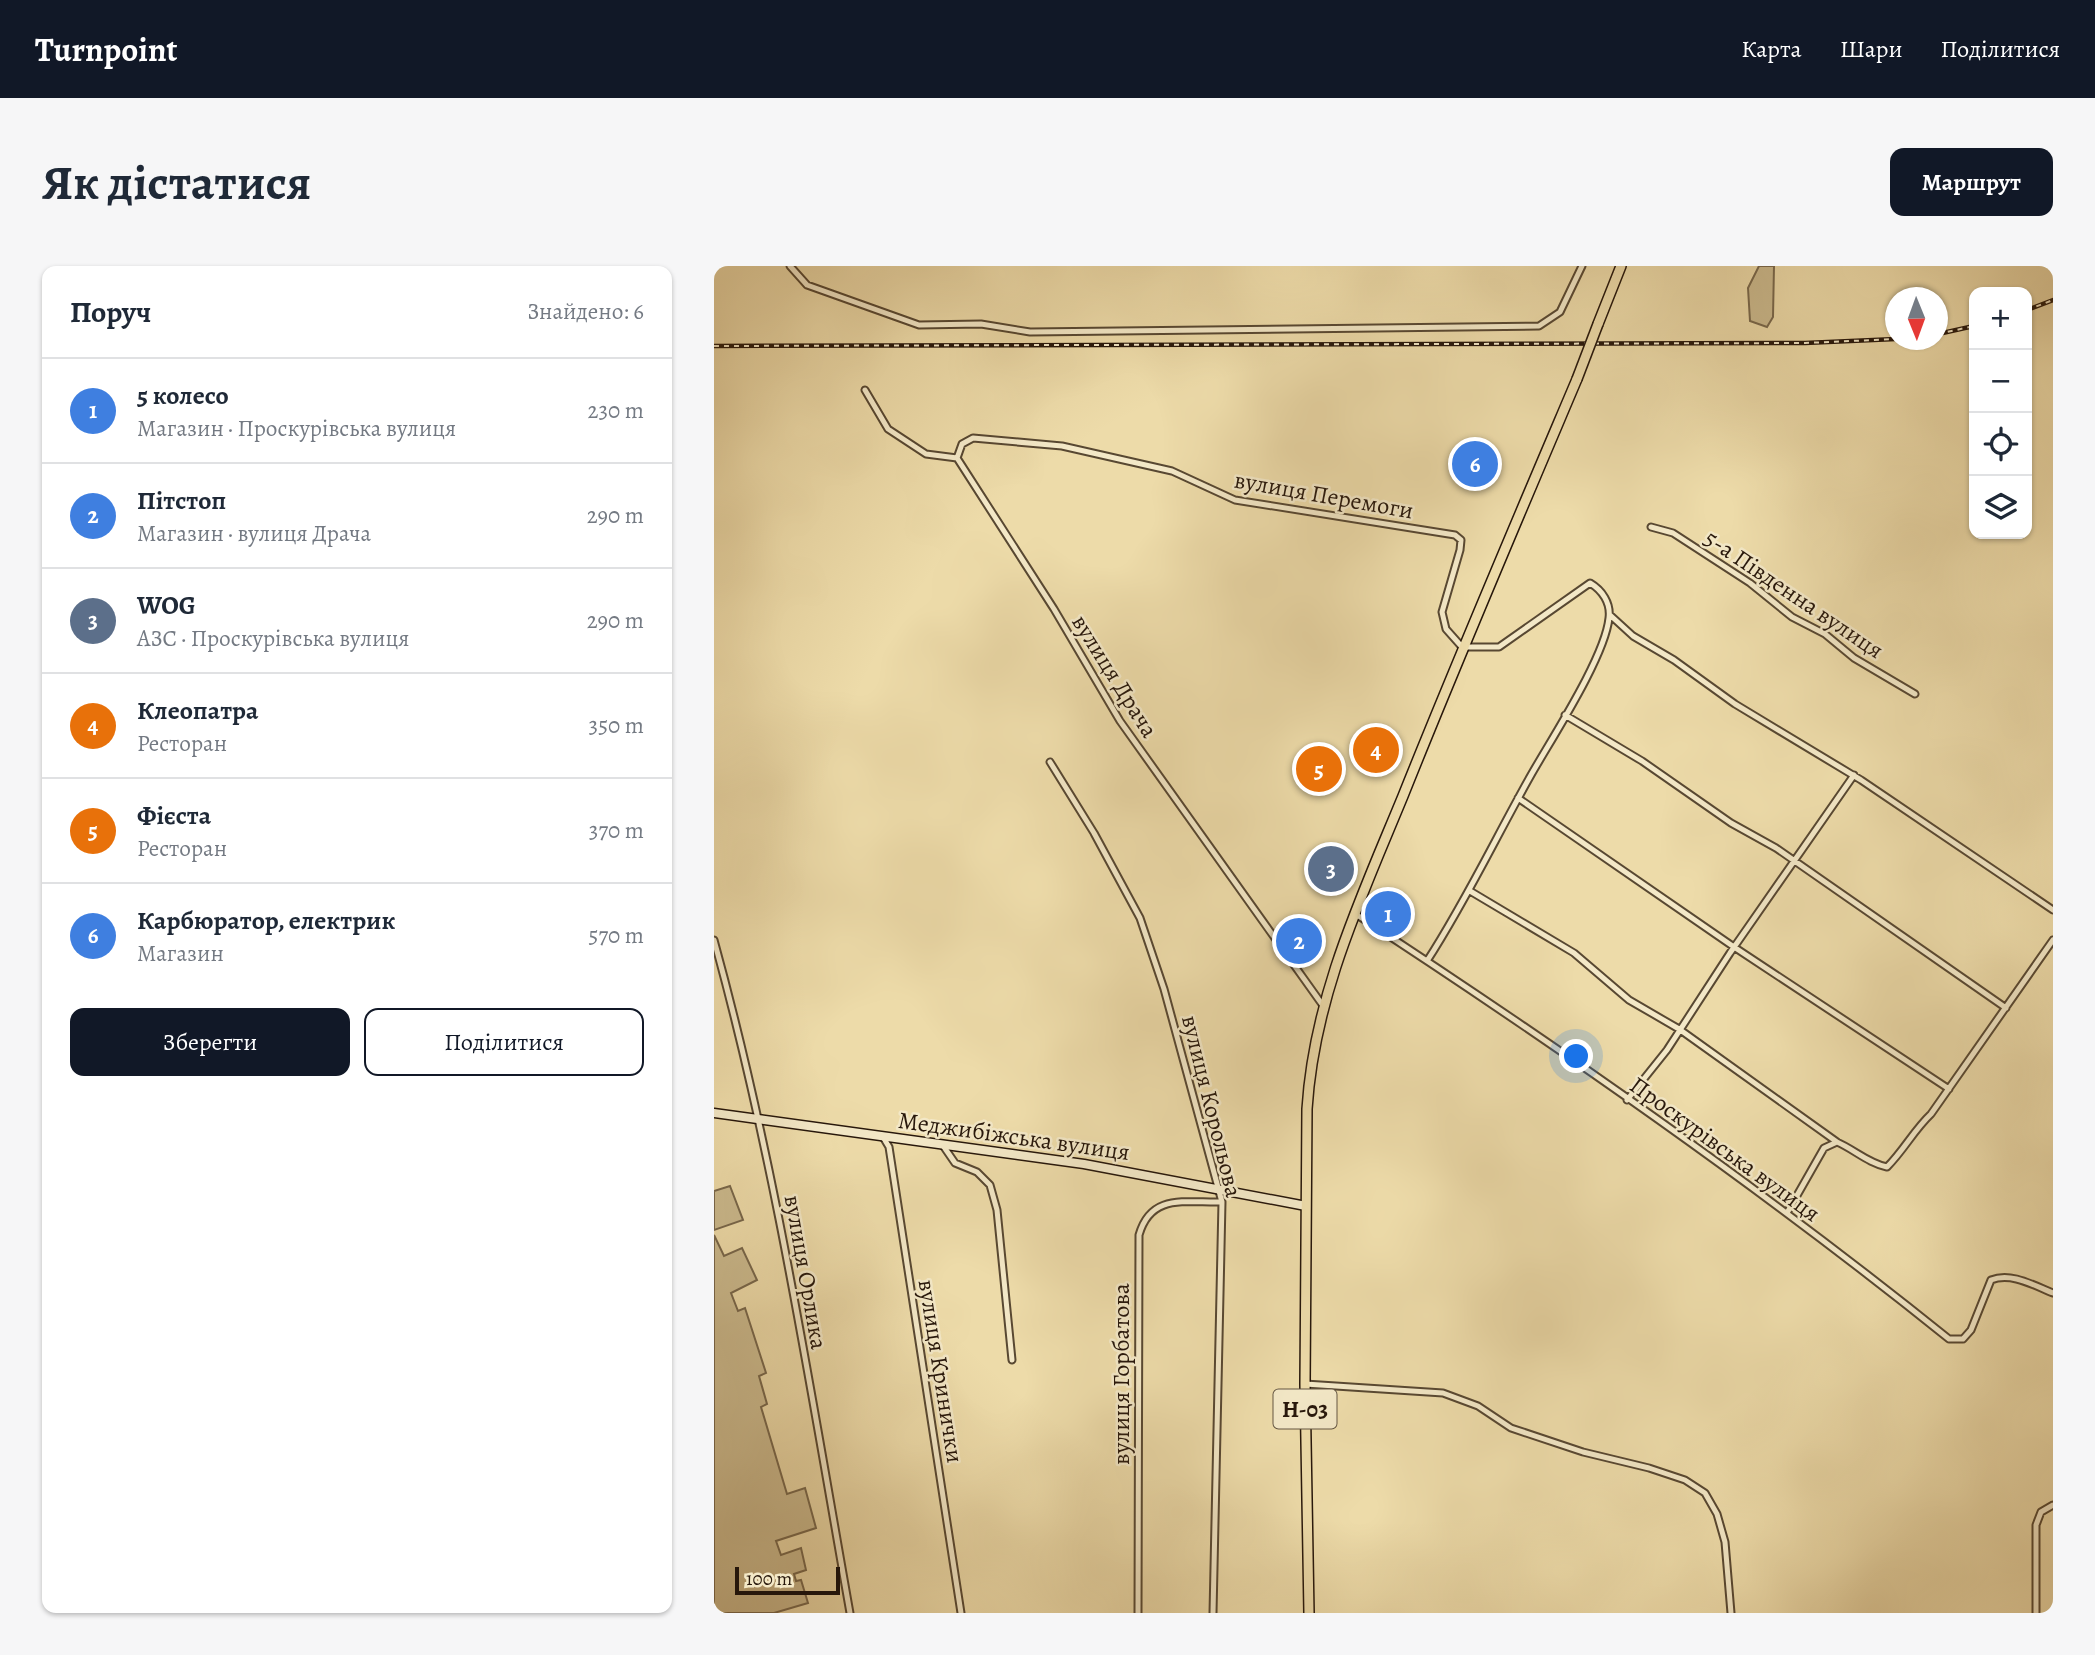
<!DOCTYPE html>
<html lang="uk">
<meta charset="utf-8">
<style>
:root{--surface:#fff;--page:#f6f6f7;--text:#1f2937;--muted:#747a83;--line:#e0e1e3;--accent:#111827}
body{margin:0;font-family:Alegreya,serif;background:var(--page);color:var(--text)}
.controls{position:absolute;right:21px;top:21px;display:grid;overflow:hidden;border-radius:14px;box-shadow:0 2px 5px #0004}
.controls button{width:63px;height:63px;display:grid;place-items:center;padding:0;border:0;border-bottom:2px solid var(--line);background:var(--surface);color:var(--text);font:35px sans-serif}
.compass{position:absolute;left:1171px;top:21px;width:63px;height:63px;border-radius:50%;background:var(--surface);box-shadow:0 2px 5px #0004;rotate:179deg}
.scale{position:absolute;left:21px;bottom:18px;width:105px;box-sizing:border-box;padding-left:7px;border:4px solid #27170b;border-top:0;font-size:19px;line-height:24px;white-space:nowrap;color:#27170b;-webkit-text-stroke:5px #f3e8c7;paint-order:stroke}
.you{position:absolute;left:863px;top:791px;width:24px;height:24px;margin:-18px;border:5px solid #fff;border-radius:50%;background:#1a73e8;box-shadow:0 0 0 10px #1a73e833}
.badge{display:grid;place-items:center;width:46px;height:46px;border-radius:50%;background:var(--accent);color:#fff;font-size:23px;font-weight:700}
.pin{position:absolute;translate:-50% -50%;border:4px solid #fff;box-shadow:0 2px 7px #0006}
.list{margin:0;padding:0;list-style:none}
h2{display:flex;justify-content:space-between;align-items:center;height:91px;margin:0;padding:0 28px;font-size:30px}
h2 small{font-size:23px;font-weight:400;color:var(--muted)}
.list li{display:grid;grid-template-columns:46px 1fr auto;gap:21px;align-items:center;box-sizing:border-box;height:105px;padding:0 28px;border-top:2px solid var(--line)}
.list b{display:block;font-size:26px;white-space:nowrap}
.list p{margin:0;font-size:23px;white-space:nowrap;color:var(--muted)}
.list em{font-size:23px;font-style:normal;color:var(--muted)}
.actions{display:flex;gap:14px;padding:21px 28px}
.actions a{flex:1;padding:16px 0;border:2px solid var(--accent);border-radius:14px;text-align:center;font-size:24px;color:var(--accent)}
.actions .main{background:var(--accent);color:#fff}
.icon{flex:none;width:38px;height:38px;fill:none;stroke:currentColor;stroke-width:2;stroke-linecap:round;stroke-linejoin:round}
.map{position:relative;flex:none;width:1339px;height:1347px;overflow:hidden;border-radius:14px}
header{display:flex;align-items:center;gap:42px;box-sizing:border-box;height:98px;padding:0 35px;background:var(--accent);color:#fff}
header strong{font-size:33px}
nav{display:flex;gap:38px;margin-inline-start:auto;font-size:24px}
.intro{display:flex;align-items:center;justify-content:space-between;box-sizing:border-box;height:168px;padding:0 42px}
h1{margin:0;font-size:49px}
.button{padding:18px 32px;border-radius:14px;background:var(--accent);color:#fff;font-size:24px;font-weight:700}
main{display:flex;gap:42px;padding:0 42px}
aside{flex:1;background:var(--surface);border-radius:14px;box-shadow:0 2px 5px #0004}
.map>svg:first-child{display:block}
.green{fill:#cbba8e;stroke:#79684c;stroke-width:2}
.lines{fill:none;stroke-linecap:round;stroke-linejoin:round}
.minor-casing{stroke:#584832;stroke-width:9}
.secondary-casing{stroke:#27170b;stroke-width:11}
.primary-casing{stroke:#27170b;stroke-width:12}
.minor{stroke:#f3e8c7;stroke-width:5}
.secondary{stroke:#f3e8c7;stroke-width:8}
.primary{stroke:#eddba9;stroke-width:9}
.rail-casing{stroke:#27170b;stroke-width:4.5}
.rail{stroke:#f3e8c7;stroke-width:2;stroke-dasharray:5;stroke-linecap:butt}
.primary-bridge-casing{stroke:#27170b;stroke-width:12;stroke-linecap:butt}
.primary-bridge{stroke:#eddba9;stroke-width:9}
.labels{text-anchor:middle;stroke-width:5;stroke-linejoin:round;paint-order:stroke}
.shield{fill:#f3e8c7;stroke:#645643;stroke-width:2}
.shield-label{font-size:23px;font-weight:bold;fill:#27170b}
.street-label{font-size:24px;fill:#27170b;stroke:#f3e8c7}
</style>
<header>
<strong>Turnpoint</strong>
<nav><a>Карта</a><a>Шари</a><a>Поділитися</a></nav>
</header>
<div class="intro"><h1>Як дістатися</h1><a class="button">Маршрут</a></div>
<main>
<aside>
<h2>Поруч<small>Знайдено: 6</small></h2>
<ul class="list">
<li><span class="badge" style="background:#3f7fe0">1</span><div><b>5 колесо</b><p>Магазин · Проскурівська вулиця</p></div><em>230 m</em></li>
<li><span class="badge" style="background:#3f7fe0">2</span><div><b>Пітстоп</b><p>Магазин · вулиця Драча</p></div><em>290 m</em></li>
<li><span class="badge" style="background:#5c6f8a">3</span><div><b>WOG</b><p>АЗС · Проскурівська вулиця</p></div><em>290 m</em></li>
<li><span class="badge" style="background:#e8710a">4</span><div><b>Клеопатра</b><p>Ресторан</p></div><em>350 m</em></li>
<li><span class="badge" style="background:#e8710a">5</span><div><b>Фієста</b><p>Ресторан</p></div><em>370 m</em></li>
<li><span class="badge" style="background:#3f7fe0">6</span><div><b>Карбюратор, електрик</b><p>Магазин</p></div><em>570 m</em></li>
</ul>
<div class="actions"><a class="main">Зберегти</a><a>Поділитися</a></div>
</aside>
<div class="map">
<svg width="1339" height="1347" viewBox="0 0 1339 1347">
<rect width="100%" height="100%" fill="#eddba9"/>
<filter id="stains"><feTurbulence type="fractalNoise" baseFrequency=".00286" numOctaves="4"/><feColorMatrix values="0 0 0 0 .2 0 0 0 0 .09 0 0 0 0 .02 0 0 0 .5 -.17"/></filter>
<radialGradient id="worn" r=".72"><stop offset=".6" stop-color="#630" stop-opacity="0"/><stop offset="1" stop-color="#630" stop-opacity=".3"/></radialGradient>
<path class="green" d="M1045,0H1060L1059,51L1053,61L1036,55L1034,22Z
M16,920L29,954L0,964V925Z
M0,969L10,990L28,982L43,1014L17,1027L24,1045L31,1042L52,1107L45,1110L53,1138L47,1141L73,1228L91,1222L102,1262L62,1275L67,1289L87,1282L92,1304L80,1308L82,1315L87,1314L94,1337L60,1347H0Z"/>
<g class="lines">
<defs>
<path id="minor" d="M76,0L93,19L205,59L267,58L316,66L825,60L846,46L868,0
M151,124L174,163L212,188L243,192L340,343L406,455L610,741
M243,192L248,178L259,172L348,180L458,205L521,234L741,269L747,274L746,284L728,346L732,363L748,381H785L876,317C888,324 897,337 895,352C891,391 838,472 817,509C782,571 752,635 713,695
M937,261L959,267L1036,317L1078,351L1111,368L1140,392L1201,428
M896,349L919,370L960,394L1021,438L1147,514L1339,644
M851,449L928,495L1017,557L1062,582L1292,742
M336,496L380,567L426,652L450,723L508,936L499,1347
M804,532L1020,681L1235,823
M756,625L860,687L915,734L965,763L1123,876
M640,647C844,780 1045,920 1235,1073H1249L1257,1064L1277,1014C1297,1006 1319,1019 1339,1027
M0,674C61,895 96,1122 136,1347
M913,834L953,784L1016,687L1140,509
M169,871L175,881L247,1347
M230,881L241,897L263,906L276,919L283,944L298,1094
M1073,947L1110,882L1123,876C1141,884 1154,897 1173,901C1190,884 1200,864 1217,848L1339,674
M591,1118L729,1127L764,1140L797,1162L869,1186L935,1202L971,1214L991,1227L1003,1248L1011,1276L1017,1347
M424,1347L425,969C437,927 471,937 508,936
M1322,1347V1259L1327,1246L1339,1239"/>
<path id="secondary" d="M0,847L370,898L592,940"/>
<path id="primary" d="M884,58L907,0
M595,1347L591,1118L593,843C600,731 647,632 689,530C745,390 804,252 863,113"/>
</defs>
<use href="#minor" class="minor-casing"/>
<use href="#secondary" class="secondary-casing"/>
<use href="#primary" class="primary-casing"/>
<use href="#minor" class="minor"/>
<use href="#secondary" class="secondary"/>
<use href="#primary" class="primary"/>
<defs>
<path id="rail" d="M1313,44L1339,34
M1224,68L1260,60
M0,80L1091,77L1182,73"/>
</defs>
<use href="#rail" class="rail-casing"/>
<use href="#rail" class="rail"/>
<defs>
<path id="primary-bridge" d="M863,113L884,58"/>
</defs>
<use href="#primary-bridge" class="primary-bridge-casing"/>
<use href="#primary-bridge" class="primary-bridge"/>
</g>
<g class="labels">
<rect class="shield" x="559.5" y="1123.5" width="63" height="39" rx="5"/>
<g class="shield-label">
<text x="591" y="1151">Н-03</text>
</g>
<g class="street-label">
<text transform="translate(610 229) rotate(10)" y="8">вулиця Перемоги</text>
<text transform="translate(1080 328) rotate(34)" y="8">5-а Південна вулиця</text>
<text transform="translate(401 410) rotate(58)" y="8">вулиця Драча</text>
<text transform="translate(498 840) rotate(76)" y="8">вулиця Корольова</text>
<text transform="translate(300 870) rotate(8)" y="8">Меджибіжська вулиця</text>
<text transform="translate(1011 883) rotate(36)" y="8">Проскурівська вулиця</text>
<text transform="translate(92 1006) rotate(80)" y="8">вулиця Орлика</text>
<text transform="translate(227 1105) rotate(81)" y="8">вулиця Кринички</text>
<text transform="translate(407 1108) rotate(-90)" y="8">вулиця Горбатова</text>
</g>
</g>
<rect width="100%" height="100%" filter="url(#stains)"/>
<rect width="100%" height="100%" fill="url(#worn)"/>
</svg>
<div class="controls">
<button>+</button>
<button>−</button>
<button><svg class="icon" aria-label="locate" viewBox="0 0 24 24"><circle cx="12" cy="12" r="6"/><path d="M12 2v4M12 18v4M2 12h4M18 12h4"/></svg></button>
<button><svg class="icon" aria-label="layers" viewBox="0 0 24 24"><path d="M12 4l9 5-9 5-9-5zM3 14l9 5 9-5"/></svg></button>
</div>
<svg class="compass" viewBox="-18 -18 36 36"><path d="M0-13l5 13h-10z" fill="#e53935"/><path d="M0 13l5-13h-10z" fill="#747a83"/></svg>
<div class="scale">100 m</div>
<div class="you"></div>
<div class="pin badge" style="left:674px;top:648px;background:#3f7fe0">1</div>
<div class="pin badge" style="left:585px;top:675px;background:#3f7fe0">2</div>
<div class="pin badge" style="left:617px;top:603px;background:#5c6f8a">3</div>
<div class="pin badge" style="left:662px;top:484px;background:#e8710a">4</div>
<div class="pin badge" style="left:605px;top:503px;background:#e8710a">5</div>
<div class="pin badge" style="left:761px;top:198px;background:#3f7fe0">6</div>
</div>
</main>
